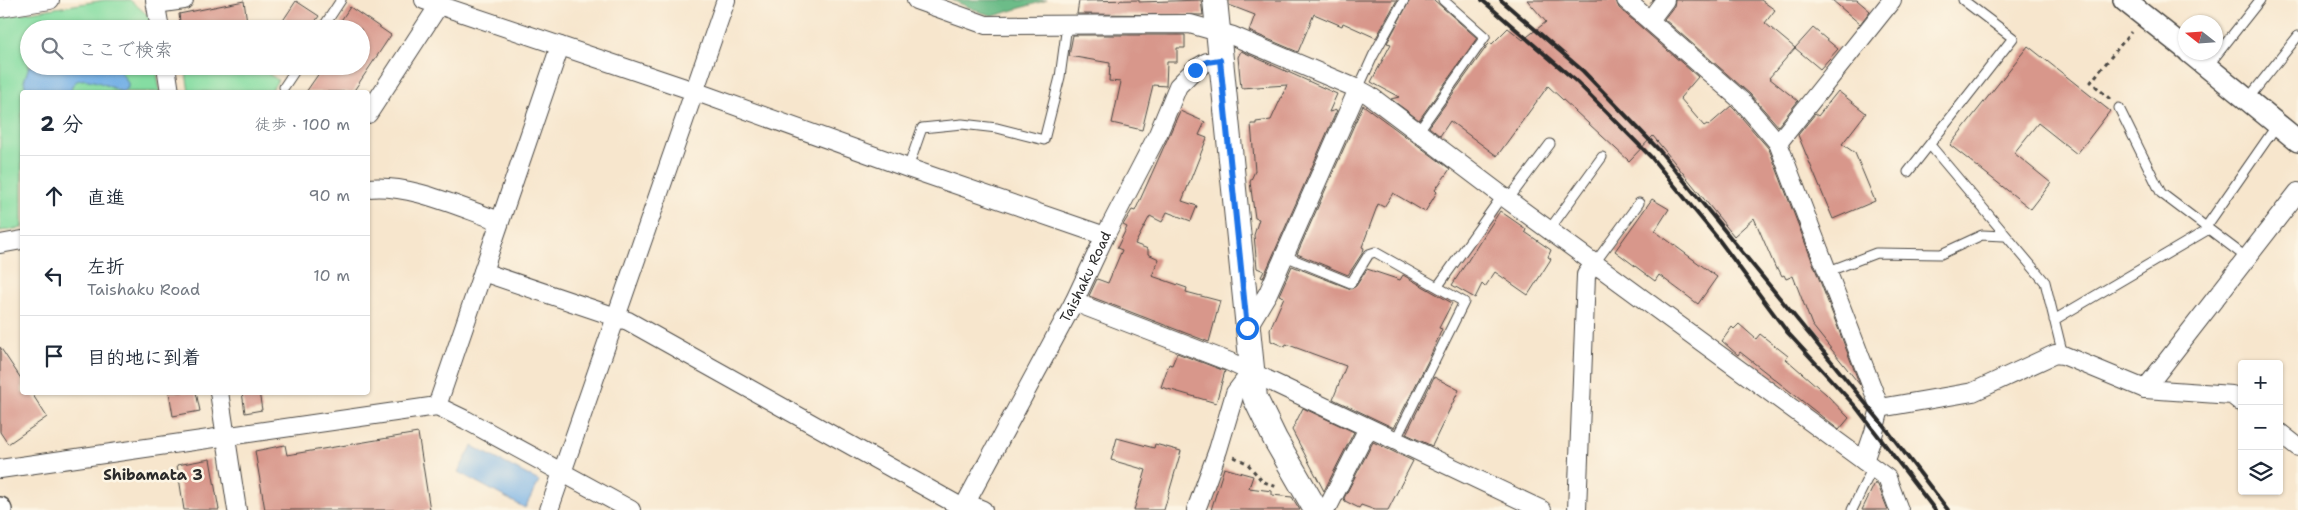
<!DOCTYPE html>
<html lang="ja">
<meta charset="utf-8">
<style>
:root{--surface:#fff;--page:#f6f6f7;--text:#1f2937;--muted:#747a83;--line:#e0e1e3}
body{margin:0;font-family:"Shantell Sans","Klee One",sans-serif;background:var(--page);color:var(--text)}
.controls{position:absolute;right:15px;bottom:15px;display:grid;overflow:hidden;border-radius:5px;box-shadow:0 1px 4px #0004}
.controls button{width:45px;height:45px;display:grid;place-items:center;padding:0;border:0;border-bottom:1px solid var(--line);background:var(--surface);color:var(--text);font:25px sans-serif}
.compass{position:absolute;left:2178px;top:15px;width:45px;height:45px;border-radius:50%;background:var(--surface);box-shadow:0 1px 4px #0004;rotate:287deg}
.stop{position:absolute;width:15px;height:15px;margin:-11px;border:4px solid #1a73e8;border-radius:50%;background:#fff}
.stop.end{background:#1a73e8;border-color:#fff;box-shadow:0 1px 5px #0008}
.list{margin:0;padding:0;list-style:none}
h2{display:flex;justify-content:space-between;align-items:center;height:65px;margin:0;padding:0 20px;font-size:21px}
h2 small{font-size:16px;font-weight:400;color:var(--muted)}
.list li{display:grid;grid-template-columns:32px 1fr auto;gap:15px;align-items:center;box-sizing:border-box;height:80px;padding:0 20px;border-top:1px solid var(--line)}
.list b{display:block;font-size:19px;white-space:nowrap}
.list p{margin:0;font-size:16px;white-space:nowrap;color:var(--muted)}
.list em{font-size:16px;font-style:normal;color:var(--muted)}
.icon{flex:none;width:28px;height:28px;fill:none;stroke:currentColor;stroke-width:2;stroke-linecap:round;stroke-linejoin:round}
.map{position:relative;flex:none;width:2298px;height:510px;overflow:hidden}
.search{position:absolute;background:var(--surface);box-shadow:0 1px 4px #0004;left:20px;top:20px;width:350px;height:55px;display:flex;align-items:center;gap:12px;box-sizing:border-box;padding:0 18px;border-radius:28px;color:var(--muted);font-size:19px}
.panel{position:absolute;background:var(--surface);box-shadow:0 1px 4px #0004;left:20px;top:90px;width:350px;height:305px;border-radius:5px}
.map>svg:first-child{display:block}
.green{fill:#85dda2;stroke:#588466}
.forest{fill:#6cbc88;stroke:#4c745a}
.water{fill:#75b0e6;stroke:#506e88}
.building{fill:#d8978b}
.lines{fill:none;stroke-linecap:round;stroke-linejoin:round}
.service-casing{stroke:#4a4743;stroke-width:11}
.minor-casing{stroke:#4a4743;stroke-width:20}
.tertiary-casing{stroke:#4a4743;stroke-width:24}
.secondary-casing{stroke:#4a4743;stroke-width:26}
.path{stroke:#4a4743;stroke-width:3;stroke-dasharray:4 4;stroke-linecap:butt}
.service{stroke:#fff;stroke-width:9}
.minor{stroke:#fff;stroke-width:18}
.tertiary{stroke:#fff;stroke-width:21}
.secondary{stroke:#fff;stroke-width:24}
.rail{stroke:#2b2b2b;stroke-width:4}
.route{stroke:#1a73e8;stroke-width:6}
.labels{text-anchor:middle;stroke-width:5;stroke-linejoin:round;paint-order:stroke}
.street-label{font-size:14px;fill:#2b2b2b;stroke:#fcf5e5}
.neighbourhood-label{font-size:15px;font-weight:bold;fill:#2b2b2b;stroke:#fcf5e5}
</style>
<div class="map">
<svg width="2298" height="510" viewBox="0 0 2298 510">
<rect width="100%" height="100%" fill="#fcf5e5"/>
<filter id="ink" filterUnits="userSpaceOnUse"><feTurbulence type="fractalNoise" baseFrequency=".02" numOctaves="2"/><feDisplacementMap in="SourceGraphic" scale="10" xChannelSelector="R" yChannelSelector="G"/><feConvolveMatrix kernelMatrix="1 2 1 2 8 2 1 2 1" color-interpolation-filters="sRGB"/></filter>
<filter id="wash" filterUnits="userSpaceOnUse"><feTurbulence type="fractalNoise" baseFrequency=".0096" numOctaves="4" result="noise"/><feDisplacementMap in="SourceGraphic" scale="20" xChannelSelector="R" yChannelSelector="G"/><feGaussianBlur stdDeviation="1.12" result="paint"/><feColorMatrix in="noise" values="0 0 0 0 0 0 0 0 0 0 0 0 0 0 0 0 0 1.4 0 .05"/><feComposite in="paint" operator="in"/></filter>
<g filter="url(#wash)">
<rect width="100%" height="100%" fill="#f7e6cd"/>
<path class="green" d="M105,0H130L150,17L151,29H29V66H156L160,92H22V228L0,231V17Z
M185,66H257L278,80L271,91L274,92H189Z"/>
<path class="forest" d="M952,0H1047L994,16L980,12Z"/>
<path class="water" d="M29,66H121V72L128,83V88L122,92C110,87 72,67 71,92H26L24,81Z
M472,446L539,481L525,508L458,472Z"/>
<g id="blocks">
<path class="building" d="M1139,0V2L1201,0L1203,15L1077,14L1079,1Z
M1229,0H1397L1376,38L1343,23L1342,26L1314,14L1298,52L1249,31L1255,15L1229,5Z
M1410,0H1434L1477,38L1419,120L1391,99L1399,97L1371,82L1391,44L1387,43Z
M1527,0H1616L1619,8L1698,77L1680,98L1704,126L1707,124L1708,126L1731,106L1735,110L1769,149L1860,385L1812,325L1793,276L1786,279L1784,275L1782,276L1778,268L1776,269L1754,218L1734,236L1653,136L1629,161L1548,86L1497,156L1450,121L1440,136L1429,127L1487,46L1490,43L1492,44L1508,28L1523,40L1546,22Z
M1675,0H1761L1775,10L1765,23L1795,48L1769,78L1798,101L1778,126L1750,94L1664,19L1674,6Z
M1832,0H1857L1870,11L1860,24Z
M244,1L248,29H181L179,14Z
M296,1L319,16L310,29H292L282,22Z
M350,7L391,35L353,92H306L324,66H361V29H349L340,22Z
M1813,28L1838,49L1820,69L1795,48Z
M1073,35H1185V48H1177V62H1167L1166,86L1153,85L1142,130L1112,123L1121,82L1109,81L1110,63L1069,56Z
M2028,46L2110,111L2077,154L2038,123L2014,153L2051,183L2031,209L1950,145Z
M1241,51L1337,94L1329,112L1337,110L1263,278L1261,277L1264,271L1257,268L1254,235L1259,219L1255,218L1250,182L1255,171L1251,124H1256V122L1271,120L1287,85L1241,88L1238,57Z
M1838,91L1866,113L1842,144L1855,153L1875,201L1833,219L1798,135L1815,114L1818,116Z
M1363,105L1450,169L1435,190L1437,192L1425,212L1393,193L1384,207L1378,204L1362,247L1364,248L1363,252L1348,275L1297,254Z
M1180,111L1205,122L1199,135L1207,138L1182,201L1197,206L1191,221L1167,212L1162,222L1150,216L1135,244L1148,249V254L1159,259L1152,276L1187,288L1186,292L1220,301L1209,342L1089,296L1097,279L1108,283L1122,250L1117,248L1127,227L1123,225L1132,210L1135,211Z
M1652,199L1669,209L1655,231L1717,277L1698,304L1659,275L1655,281L1615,251Z
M1500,211L1526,229L1525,232L1551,250L1548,257L1551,259L1528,295L1495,272L1485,287L1482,284L1475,298L1452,285Z
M1292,266L1351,289L1356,286L1367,269L1400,280L1403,275L1452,303L1439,328L1442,329L1430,357L1394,428L1333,399L1346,366L1286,344L1285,347L1271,341L1270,329L1284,297L1279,295Z
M1739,324L1756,339L1760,334L1788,356L1786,359L1826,394L1849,418L1839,430L1740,352L1738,355L1722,341L1732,327L1734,329Z
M0,347L22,380V392H31L47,417L8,444L0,432Z
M1177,353L1225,371L1216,403L1161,387L1169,364L1172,365Z
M1434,377L1459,390L1432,446L1406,434Z
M169,392H196L200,411L173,416Z
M242,392H259L262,410L245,413Z
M1303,408L1354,432L1324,491L1292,430Z
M418,433L430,510H265L255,451L285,445L287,455Z
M1117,438L1154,448L1155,444L1181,451L1164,510H1134L1146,470L1111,460Z
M1373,442L1413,461L1388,510H1375L1361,505L1359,508L1345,501L1344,498Z
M210,459L219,510H184L177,465Z
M1224,468L1253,476L1249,488L1272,491V495L1292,497L1300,510H1211Z
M1875,483L1878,485L1888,510H1862Z"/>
</g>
</g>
<g filter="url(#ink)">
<use href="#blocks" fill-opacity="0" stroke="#4a4743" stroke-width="1"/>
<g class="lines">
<defs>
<path id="service" d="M322,29L341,0
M2207,67L2260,0
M284,87L298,66
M1358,89L1373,56L1404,0
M2247,100L2298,36
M2119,108L2161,193L2247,258
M1418,132L1485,37L1443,0
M1930,145L2045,282L2063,355
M908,168L922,128L962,124L997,128L1044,140L1060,77L1067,25
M1908,172L2013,38L1963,0
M1508,200L1550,144
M2206,227L2277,125
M1549,230L1602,157
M1285,256L1351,283L1369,254L1375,252L1464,302L1395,441
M1594,264L1639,203
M1829,271L1876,253L1941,254L1982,235L2004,236
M1438,286L1502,196
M2054,320L2209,229
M1852,510L1873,467"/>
<g id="minor">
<path d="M155,0L160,29"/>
<path d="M424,0L694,91L908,168L1105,236"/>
<path d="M916,0L986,25L1190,24L1233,36L1358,89L1369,95L1508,200L1864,461L1874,432L1880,408"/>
<path d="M1626,0L1743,102L1778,143L1880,408L1973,392L2055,354L2063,355L2145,389L2232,395L2242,403"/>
<path d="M156,4L184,0"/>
<path d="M0,8L50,0"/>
<path d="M1650,20L1665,0"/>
<path d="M166,66L170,92"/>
<path d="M368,114L439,5L438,0"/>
<path d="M1778,143L1892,0"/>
<path d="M368,188C412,184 458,207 500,221"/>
<path d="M0,244L22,240"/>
<path d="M483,272L628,321L963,508"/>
<path d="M1074,302L1230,362L1542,510"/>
<path d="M1247,328L1268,293L1358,89"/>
<path d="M2145,389L2298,192"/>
<path d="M219,392L237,510"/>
<path d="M437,406L560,46"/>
<path d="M2279,432L2298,447"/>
<path d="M1864,461L1887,478L1899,510"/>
<path d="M0,469L437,406L466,420L631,510"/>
<path d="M966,503L983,510"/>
<path d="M549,510L726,0"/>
<path id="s1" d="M962,510L1074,302L1105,236L1158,134L1178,86L1195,69L1207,62L1220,61"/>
<path d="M1196,510L1218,450L1235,393L1251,372"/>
<path d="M1320,510L1329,505L1368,428"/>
<path d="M1577,510L1586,275L1594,264"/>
</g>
<path id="tertiary" d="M2124,0L2186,49
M2189,52L2298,141
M0,508L1,510"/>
<path id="secondary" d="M1215,0L1255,398L1275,439L1316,510"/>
</defs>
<use href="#service" class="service-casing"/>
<use href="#minor" class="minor-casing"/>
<use href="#tertiary" class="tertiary-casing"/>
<use href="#secondary" class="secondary-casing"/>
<path class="path" d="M2110,99L2091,82L2131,32
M1234,457L1247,463L1262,481L1277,487"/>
<use href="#service" class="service"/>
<use href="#minor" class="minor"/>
<use href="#tertiary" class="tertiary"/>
<use href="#secondary" class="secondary"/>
<path class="rail" d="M1482,0L1577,82L1651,157L1719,240L1788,333L1856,407L1935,510
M1501,0L1583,71L1659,150L1884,426L1948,510"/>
</g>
</g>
<g class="lines" filter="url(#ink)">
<path class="route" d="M1195,70L1207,62L1220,60L1247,328"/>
</g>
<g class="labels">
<g class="street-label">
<text dy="5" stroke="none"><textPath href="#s1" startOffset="264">Taishaku Road</textPath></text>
</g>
<g class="neighbourhood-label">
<text x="153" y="480">Shibamata 3</text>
</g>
</g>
</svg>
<div class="controls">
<button>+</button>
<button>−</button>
<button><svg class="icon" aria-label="layers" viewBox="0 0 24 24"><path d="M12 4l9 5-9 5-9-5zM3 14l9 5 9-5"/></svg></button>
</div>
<svg class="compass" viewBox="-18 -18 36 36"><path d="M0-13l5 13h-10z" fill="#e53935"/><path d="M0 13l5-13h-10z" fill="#747a83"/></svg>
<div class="stop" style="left:1247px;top:328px"></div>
<div class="stop end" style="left:1195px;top:70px"></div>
<div class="search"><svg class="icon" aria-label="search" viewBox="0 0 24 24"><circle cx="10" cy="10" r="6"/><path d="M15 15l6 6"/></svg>ここで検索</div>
<section class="panel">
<h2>2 分<small>徒歩 · 100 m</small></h2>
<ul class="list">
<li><svg class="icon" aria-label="ahead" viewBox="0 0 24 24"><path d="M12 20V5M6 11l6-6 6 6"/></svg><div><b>直進</b></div><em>90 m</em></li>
<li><svg class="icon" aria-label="left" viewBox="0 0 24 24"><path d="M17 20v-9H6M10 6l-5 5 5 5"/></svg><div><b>左折</b><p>Taishaku Road</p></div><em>10 m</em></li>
<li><svg class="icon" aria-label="arrive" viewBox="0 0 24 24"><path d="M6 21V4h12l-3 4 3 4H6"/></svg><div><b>目的地に到着</b></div></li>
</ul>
</section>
</div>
